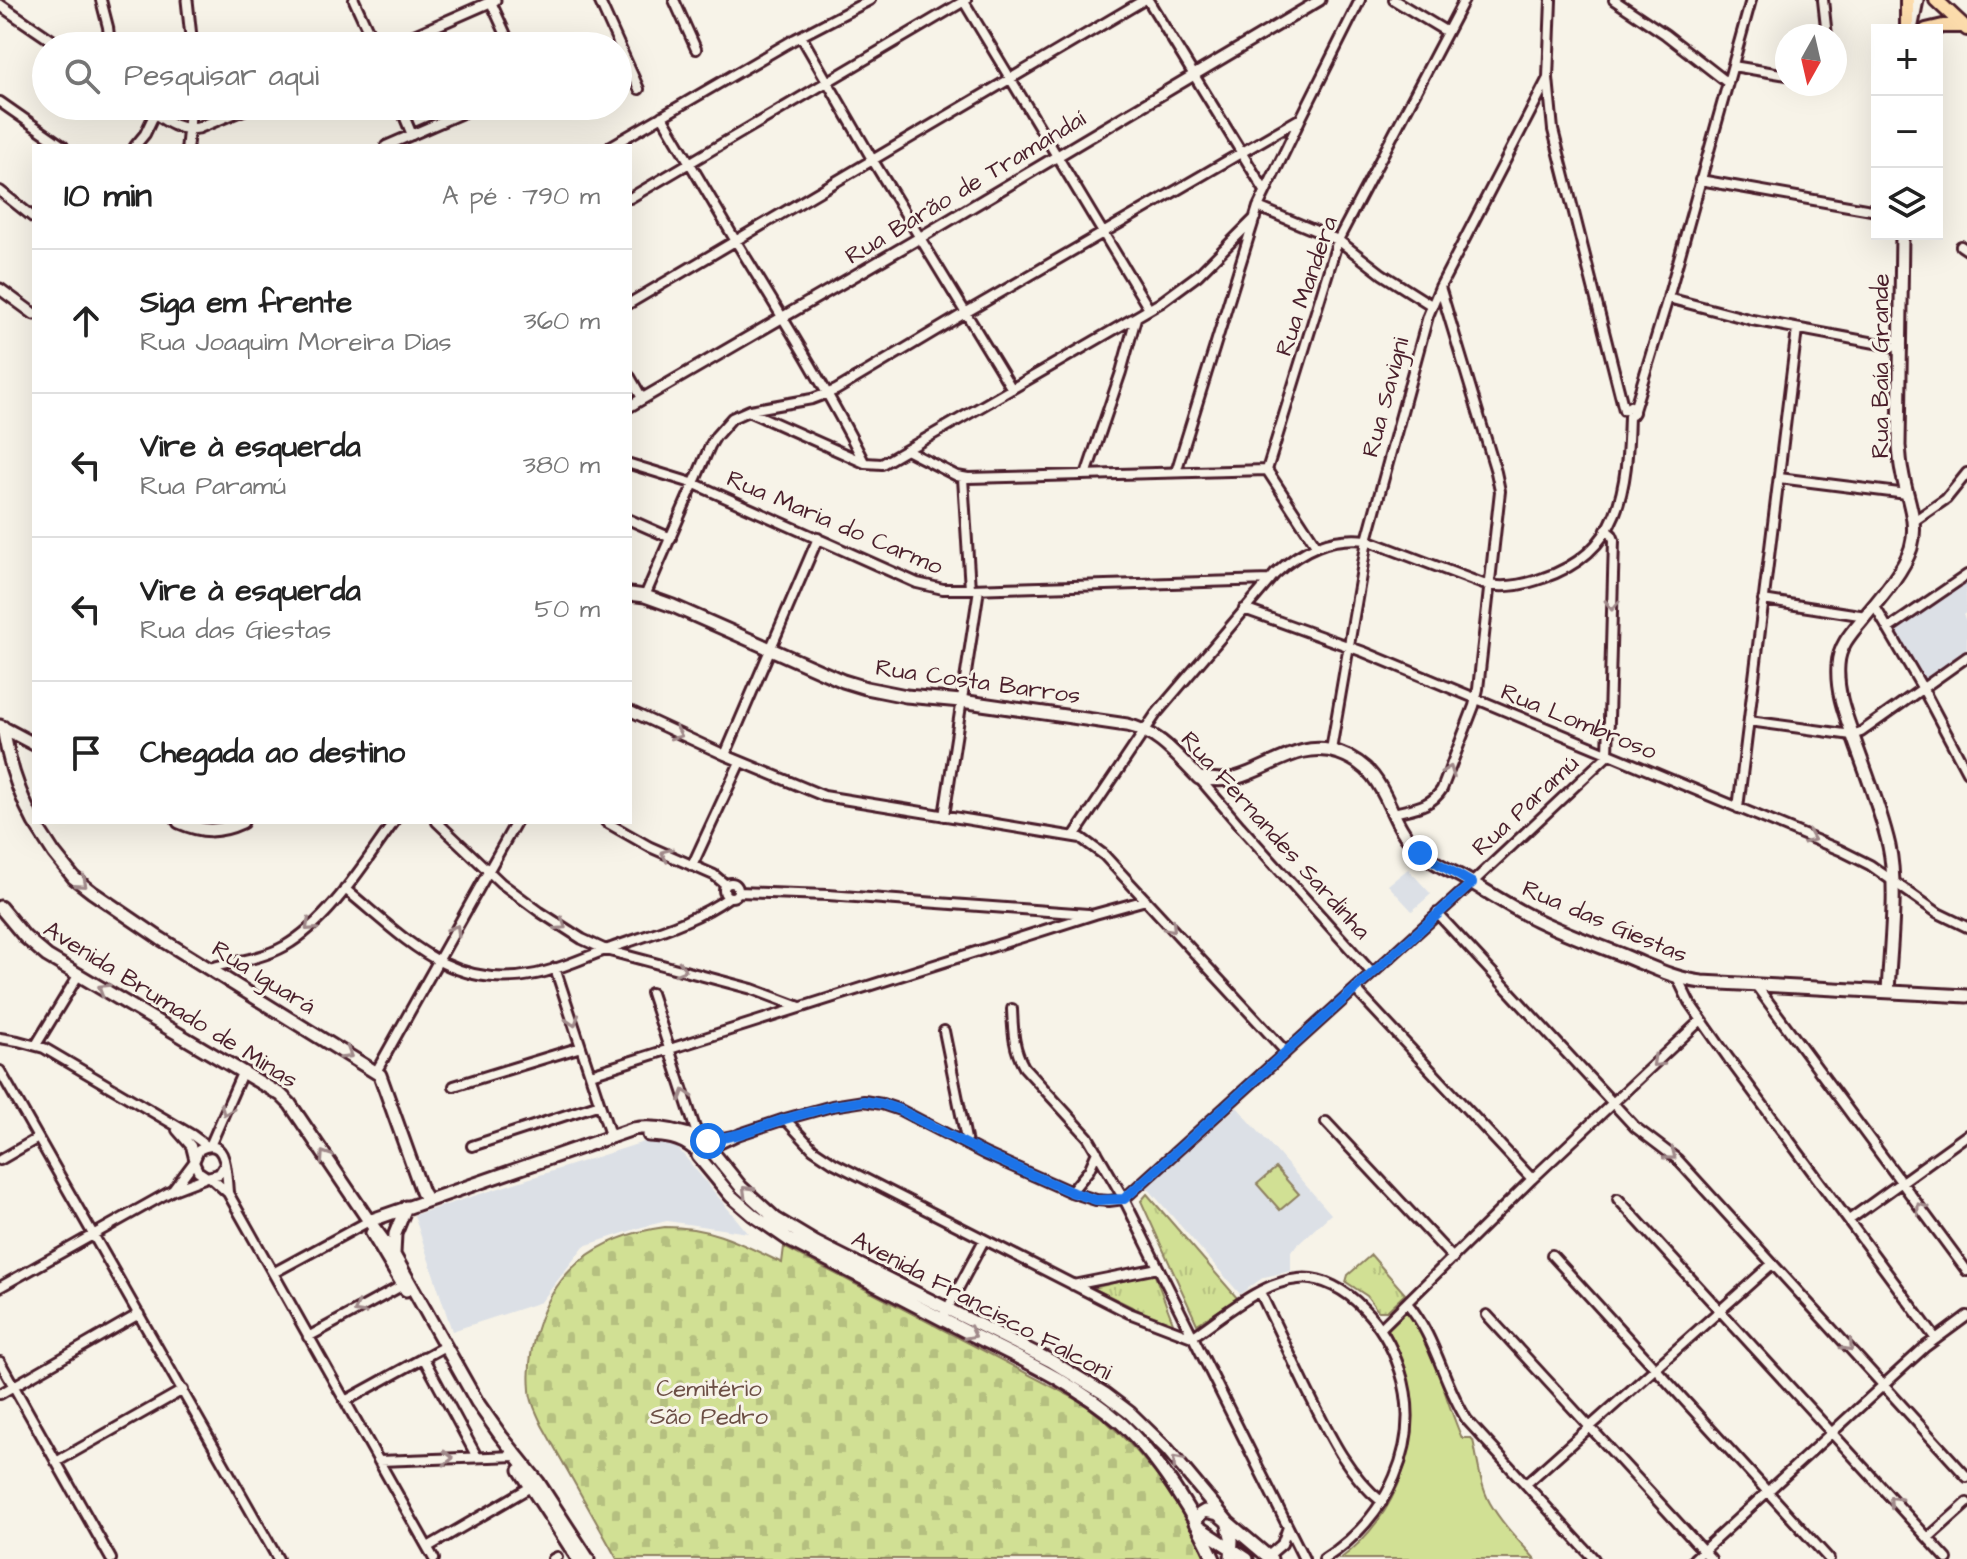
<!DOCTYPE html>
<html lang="pt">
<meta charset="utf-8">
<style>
:root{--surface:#fff;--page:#f2f2f2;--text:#222;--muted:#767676;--line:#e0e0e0}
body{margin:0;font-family:"Architects Daughter",sans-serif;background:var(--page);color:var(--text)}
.controls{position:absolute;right:24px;top:24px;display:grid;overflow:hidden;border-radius:0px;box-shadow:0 8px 32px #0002}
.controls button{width:72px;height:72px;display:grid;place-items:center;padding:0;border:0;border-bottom:2px solid var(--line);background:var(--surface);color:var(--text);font:40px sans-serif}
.compass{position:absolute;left:1775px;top:24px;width:72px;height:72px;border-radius:50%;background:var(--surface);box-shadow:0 8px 32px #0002;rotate:188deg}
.stop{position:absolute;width:24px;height:24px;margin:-18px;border:6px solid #1a73e8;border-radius:50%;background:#fff}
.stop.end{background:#1a73e8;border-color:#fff;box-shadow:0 2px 8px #0008}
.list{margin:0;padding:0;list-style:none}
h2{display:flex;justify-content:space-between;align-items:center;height:104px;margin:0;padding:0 32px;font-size:34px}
h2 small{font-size:26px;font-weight:400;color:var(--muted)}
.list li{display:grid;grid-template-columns:52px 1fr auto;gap:24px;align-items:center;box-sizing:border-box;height:144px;padding:0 32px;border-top:2px solid var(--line)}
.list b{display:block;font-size:30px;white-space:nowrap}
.list p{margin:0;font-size:26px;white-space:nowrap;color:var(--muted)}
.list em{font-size:26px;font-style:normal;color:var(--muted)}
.icon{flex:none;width:44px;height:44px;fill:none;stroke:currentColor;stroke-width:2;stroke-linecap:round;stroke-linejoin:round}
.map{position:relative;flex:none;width:1967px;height:1559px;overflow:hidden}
.search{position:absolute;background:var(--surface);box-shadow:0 8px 32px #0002;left:32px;top:32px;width:600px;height:88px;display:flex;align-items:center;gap:20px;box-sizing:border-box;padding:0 28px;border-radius:44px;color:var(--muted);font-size:30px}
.panel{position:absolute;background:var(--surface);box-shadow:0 8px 32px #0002;left:32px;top:144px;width:600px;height:680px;border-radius:0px}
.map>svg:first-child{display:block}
.built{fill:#dce0e6}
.grass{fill:url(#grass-tufts);stroke:#8e8060;stroke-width:2}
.cemetery{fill:url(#cemetery-stones);stroke:#8e8060;stroke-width:2}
.pitch{fill:#d1e094;stroke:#8e8060;stroke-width:2}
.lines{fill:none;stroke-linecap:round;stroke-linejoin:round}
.minor-casing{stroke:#4a1f2b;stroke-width:14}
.tertiary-casing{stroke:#4a1f2b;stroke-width:15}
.secondary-casing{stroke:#4a1f2b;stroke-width:17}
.trunk-casing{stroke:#4a1f2b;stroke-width:18}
.minor{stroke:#f7f3e8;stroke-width:8}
.tertiary{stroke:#f7f3e8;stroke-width:9}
.secondary{stroke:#f7f3e8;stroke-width:11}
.trunk{stroke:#fcdcac;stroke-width:12}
.oneway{stroke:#a0898a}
.route{stroke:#1a73e8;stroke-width:10}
.labels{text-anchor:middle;stroke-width:6;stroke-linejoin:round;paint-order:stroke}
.street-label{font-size:24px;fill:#4a1f2b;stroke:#f7f3e8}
.park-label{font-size:24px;fill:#6c4f45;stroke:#f7f3e8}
</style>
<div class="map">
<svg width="1967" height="1559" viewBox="0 0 1967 1559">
<defs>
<pattern id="grass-tufts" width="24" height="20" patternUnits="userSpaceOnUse" patternTransform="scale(2)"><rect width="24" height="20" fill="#d1e094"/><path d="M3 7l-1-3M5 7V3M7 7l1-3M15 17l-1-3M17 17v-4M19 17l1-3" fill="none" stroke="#b5c080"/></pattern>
<pattern id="cemetery-stones" width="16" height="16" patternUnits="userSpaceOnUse" patternTransform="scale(2)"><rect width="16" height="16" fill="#d1e094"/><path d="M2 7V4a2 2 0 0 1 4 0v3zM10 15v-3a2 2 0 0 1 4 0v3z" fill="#b5c080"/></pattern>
</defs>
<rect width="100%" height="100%" fill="#f7f3e8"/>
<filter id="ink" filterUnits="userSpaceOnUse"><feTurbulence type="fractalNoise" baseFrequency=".0125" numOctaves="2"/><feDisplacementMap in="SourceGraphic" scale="16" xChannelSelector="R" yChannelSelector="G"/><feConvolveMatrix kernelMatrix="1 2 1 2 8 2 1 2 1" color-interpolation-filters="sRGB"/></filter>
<g filter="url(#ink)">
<path class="built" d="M1966,581L1967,612L1963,615L1967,622V649L1925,681L1894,631Z
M1408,869L1431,894L1412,911L1388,885Z
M1237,1107L1331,1214L1291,1251V1271L1264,1277L1240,1294L1146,1186Z
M650,1140L677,1147L748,1233L667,1221L642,1227L584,1246L541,1302L452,1331L414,1215Z"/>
<path class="grass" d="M1147,1194L1238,1299L1197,1324L1141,1201Z
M1371,1255L1405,1294L1387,1311H1378L1367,1296L1346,1282L1348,1275Z
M1154,1273L1175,1328L1093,1288Z"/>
<path class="cemetery" d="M665,1227C713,1227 740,1243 782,1263L784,1247L1078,1400C1140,1442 1173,1495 1209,1559H617L542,1425C537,1413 530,1402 530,1390C526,1344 544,1291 580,1261C605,1241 634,1231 665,1227Z"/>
<path class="pitch" d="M1276,1168L1299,1194L1280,1210L1257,1184Z
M1406,1310C1429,1329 1447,1407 1462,1438H1471L1473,1440C1478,1461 1480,1485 1490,1503C1502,1524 1519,1541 1535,1559H1340C1397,1518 1428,1435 1405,1367C1400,1353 1393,1340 1387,1327Z"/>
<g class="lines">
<defs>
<path id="minor" d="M101,0L108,27L110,46
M354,0L375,46
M599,0L639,89
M674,0L696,49
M963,0L1149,309
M1148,0L1265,191
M1394,0L1447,32
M1551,0L1548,78L1553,130L1624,410
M1614,0L1665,34L1728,83
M1823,0L1827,36
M491,2L511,46
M801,36L872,159L1012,389
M1733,66L1787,75
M0,102L63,146
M400,106L412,135
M662,116C686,157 710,198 734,238C779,312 825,385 864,462
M135,146L145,134L155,113
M386,146L478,106
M611,146L795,39L870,0
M1700,180L1877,211
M0,191L34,218
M630,198L966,0
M1258,207L1338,240L1382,274L1431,305
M1961,246L1967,250
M1668,298L1752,320L1902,348
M630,303L1144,0
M630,377L642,398
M1634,410L1668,298L1751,0
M748,411L865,463L882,464L1160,303L1198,275L1255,218
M908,451L957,476L968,478L1267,470
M630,464L695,484L917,583L943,589H970L1270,580
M1176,472L1258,207L1301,118L1360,0
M1086,475L1121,372L1136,318
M963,478L970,589
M1779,478L1907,494
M630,520L671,538
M1914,521L1946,499L1967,473
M1316,545L1267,470L1338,240L1464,0
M645,596L710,446L716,436L732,418L750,410L812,399L836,390L965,313L1301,118
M1763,600L1866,616
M1874,605L1923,689L1967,772
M1244,609L1364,652L1840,850L1870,865L1938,913L1967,927
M1888,629L1967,575
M630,711L725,755L824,796L1081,838L1104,855L1286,1052
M1749,721L1852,735L1861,732L1967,657
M1331,750L1367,540L1428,316L1440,287L1548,78
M725,755L818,538
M1199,778L1240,826L1372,973
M1738,808L1797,329
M1394,813C1413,808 1431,807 1442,789L1474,706L1478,689L1500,491L1496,472L1440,287
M944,816L979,589
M437,822L501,883L540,912L582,939L606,950L752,989L800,1007
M606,822L650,847L714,875L726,885
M1074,836L1156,714L1275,574C1302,549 1330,536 1367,540L1483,584C1503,589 1524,585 1543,578C1622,552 1627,487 1629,416L1632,415L1634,412L1630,406L1624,410
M692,866L740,762
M724 890a7 7 0 1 1 14 0a7 7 0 1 1-14 0Z
M345,889C405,938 451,992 536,974C562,969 587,956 611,948C650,934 695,922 729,897
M738,892L828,895L1088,914
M1437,913L1635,1127L1677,1159L1967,1477
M208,968C233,962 262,959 285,946C330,920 364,863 394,822
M555,968L611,1138
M1677,977L1689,1002L1729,1059L1936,1339
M1755,984L1967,1271
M1355,989L1532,1179
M651,993L695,1128L703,1139
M1012,1009C1013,1030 1013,1048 1024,1067L1088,1137L1124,1199L1304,1559
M944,1031L967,1144
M0,1038L18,1041L44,1048L192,1135L207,1146
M36,1045L79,974
M0,1071L278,1559
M376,1072L516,822
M591,1074L1095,914L1146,900
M454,1086L581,1047
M785,1119L813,1149L834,1163L1129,1313L1192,1337C1222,1317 1261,1282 1298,1279C1322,1276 1347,1291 1363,1308C1381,1326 1392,1346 1400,1370C1424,1443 1387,1519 1324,1559
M1326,1122L1453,1258
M177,1130L191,1146L194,1158
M708,1141L732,1136
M210,1146L242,1073
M472,1146L600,1104
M711,1148L740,1134L785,1119L832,1106L864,1101L882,1104L900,1110L985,1154L1071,1192L1096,1200L1109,1201L1124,1199
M0,1160L38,1138
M194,1162L198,1171L207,1177L219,1174L224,1166
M210,1177L228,1193L434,1559
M173,1190L194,1162L199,1150C228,1134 226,1174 228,1192
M1071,1192L1089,1170L1097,1152
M1124,1199L1472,883L1608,755L1614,540L1612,535L1606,530
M1618,1199L1947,1559
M1849,1220L1967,1135
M1552,1255L1829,1559
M273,1273L369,1221
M1073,1285L1158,1268
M0,1287L173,1190L207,1177
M1260,1292C1275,1324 1291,1356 1306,1388C1327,1430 1345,1472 1382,1502
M1407,1303C1436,1337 1443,1383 1467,1420L1594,1559
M1487,1315L1711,1559
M942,1319L984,1240
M1381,1328L1532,1179L1701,1020
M308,1337L405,1284
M423,1357L477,1457
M0,1362L111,1559
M0,1394L139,1314
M345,1401L445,1346
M379,1461L517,1456
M56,1462L183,1390
M1526,1484L1772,1264
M1928,1538L1967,1503
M428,1547L534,1485
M1268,1556L1282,1544L1288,1527
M553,1559L557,1557
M1694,1559L1925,1347L1967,1316"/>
<path id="tertiary" d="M187,0L192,46
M0,5L60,46
M390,46L495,0
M144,106C161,117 177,132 198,128L252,106
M187,146L191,106
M0,289L34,314
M630,406L921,237L1320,0"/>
<path id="secondary" d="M1911,30L1917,0
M630,594L645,596L673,606L843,681L866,688L906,696L961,701L1127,725C1159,732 1177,756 1199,778C1211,780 1224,781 1235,778C1270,769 1301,739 1339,753C1391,771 1384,818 1417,849C1431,863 1452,871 1469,881C1491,894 1514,909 1537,920C1566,934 1597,945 1627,957C1652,967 1675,979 1702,982L1967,996
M0,726L34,744
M3,727C8,759 18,792 34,822
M34,822L54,853L74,878L92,892L161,939L380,1075L422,1192L427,1200
M179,822C202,832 218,833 242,822
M0,907L25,937L47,956L281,1095L290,1104L369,1221L394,1255L477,1402L501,1436L538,1482L588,1559
M1888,992C1890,949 1898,887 1889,846C1881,811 1867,776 1855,742C1846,716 1836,693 1838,665C1839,644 1854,630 1867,614C1882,596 1904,570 1911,548C1919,521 1906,497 1902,471C1900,463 1900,454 1899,446L1902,234
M649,1135C666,1136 679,1137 693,1148
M711,1150L741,1187L776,1219L816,1243L1051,1361L1105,1394L1130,1413L1167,1449L1227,1521L1232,1540L1231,1559
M698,1156L731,1196L753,1215L789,1240C849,1271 909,1302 969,1333C1021,1359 1077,1384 1121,1423C1157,1456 1194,1514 1214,1559
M369,1221L633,1129C656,1125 679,1131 700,1139
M372,1233L406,1290
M394,1254L395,1234L406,1207
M520,1470L578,1559
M1195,1523L1200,1514L1205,1511L1218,1514L1271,1559
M1200,1528L1247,1559"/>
<path id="trunk" d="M1936,0L1967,29
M1907,30V0
M1926,30L1943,26H1963"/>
</defs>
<use href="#minor" class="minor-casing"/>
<use href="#tertiary" class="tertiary-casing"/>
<use href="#secondary" class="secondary-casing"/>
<use href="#trunk" class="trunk-casing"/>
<use href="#minor" class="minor"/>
<use href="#tertiary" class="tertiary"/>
<use href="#secondary" class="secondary"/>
<use href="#trunk" class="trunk"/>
</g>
<defs><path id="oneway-chevron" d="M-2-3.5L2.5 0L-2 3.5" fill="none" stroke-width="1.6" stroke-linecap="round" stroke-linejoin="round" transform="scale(2)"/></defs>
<g class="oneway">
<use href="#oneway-chevron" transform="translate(1612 605) rotate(92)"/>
<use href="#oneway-chevron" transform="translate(677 734) rotate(24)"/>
<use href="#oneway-chevron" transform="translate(1449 771) rotate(-69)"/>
<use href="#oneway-chevron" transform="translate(1810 838) rotate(23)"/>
<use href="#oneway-chevron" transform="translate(666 854) rotate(-156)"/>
<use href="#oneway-chevron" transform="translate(82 883) rotate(41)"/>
<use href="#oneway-chevron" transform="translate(561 925) rotate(33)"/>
<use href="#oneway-chevron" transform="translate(310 926) rotate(139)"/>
<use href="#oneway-chevron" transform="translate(1171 927) rotate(47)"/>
<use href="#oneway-chevron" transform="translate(455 930) rotate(-59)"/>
<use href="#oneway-chevron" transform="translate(681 969) rotate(16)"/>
<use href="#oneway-chevron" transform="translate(103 989) rotate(-149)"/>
<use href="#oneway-chevron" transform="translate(573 1021) rotate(72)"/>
<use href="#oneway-chevron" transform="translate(347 1054) rotate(31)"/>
<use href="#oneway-chevron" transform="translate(1657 1062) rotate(136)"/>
<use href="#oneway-chevron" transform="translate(685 1095) rotate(-108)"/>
<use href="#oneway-chevron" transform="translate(226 1110) rotate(113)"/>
<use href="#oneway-chevron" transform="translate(1671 1155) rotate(39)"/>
<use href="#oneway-chevron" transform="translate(325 1156) rotate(-124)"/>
<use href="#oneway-chevron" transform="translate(747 1191) rotate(-135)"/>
<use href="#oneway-chevron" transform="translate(1921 1208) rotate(-126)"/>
<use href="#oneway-chevron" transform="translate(359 1309) rotate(151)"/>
<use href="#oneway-chevron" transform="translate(971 1334) rotate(27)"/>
<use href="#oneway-chevron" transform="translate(1848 1346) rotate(47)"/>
<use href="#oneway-chevron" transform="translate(448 1458) rotate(-1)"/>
<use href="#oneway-chevron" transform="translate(1177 1461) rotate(-131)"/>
<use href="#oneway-chevron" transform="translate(1894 1501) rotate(-133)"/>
</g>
</g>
<g class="lines" filter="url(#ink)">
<path class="route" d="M708,1141L740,1134L785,1119L832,1106L864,1101L882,1104L900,1110L985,1154L1071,1192L1096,1200L1124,1199L1472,883L1420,853"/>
</g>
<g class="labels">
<g class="street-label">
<text transform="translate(965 187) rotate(-31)" y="8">Rua Barão de Tramandaí</text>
<text transform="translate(1306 286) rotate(-71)" y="8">Rua Mandera</text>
<text transform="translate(1880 366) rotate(-90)" y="8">Rua Baía Grande</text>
<text transform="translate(1385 397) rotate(-75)" y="8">Rua Savigni</text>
<text transform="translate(835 522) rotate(23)" y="8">Rua Maria do Carmo</text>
<text transform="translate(978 681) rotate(8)" y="8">Rua Costa Barros</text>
<text transform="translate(1579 721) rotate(22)" y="8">Rua Lombroso</text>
<text transform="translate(1525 805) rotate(-43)" y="8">Rua Paramú</text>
<text transform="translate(1276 835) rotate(48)" y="8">Rua Fernandes Sardinha</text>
<text transform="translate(1605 921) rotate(23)" y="8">Rua das Giestas</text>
<text transform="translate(264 977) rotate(32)" y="8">Rua Iguará</text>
<text transform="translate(171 1004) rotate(32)" y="8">Avenida Brumado de Minas</text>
<text transform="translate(982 1305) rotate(28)" y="8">Avenida Francisco Falconi</text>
</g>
<g class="park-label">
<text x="709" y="1396">Cemitério<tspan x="709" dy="28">São Pedro</tspan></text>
</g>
</g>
</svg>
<div class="controls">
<button>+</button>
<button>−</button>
<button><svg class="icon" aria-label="layers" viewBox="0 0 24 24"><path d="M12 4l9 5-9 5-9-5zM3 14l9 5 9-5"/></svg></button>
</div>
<svg class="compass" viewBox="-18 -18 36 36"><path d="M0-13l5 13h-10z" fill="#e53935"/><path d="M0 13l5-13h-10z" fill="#767676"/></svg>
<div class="stop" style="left:708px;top:1141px"></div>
<div class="stop end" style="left:1420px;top:853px"></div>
<div class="search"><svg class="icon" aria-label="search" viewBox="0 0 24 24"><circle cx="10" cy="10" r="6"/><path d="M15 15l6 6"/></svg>Pesquisar aqui</div>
<section class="panel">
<h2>10 min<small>A pé · 790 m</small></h2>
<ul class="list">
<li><svg class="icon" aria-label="ahead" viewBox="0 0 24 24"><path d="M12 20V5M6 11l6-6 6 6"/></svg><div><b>Siga em frente</b><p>Rua Joaquim Moreira Dias</p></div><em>360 m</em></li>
<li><svg class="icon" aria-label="left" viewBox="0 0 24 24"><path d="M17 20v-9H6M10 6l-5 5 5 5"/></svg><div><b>Vire à esquerda</b><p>Rua Paramú</p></div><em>380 m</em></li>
<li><svg class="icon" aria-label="left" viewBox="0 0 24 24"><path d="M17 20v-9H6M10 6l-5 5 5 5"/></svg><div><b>Vire à esquerda</b><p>Rua das Giestas</p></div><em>50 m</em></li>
<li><svg class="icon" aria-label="arrive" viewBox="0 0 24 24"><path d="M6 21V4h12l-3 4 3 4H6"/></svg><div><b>Chegada ao destino</b></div></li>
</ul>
</section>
</div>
